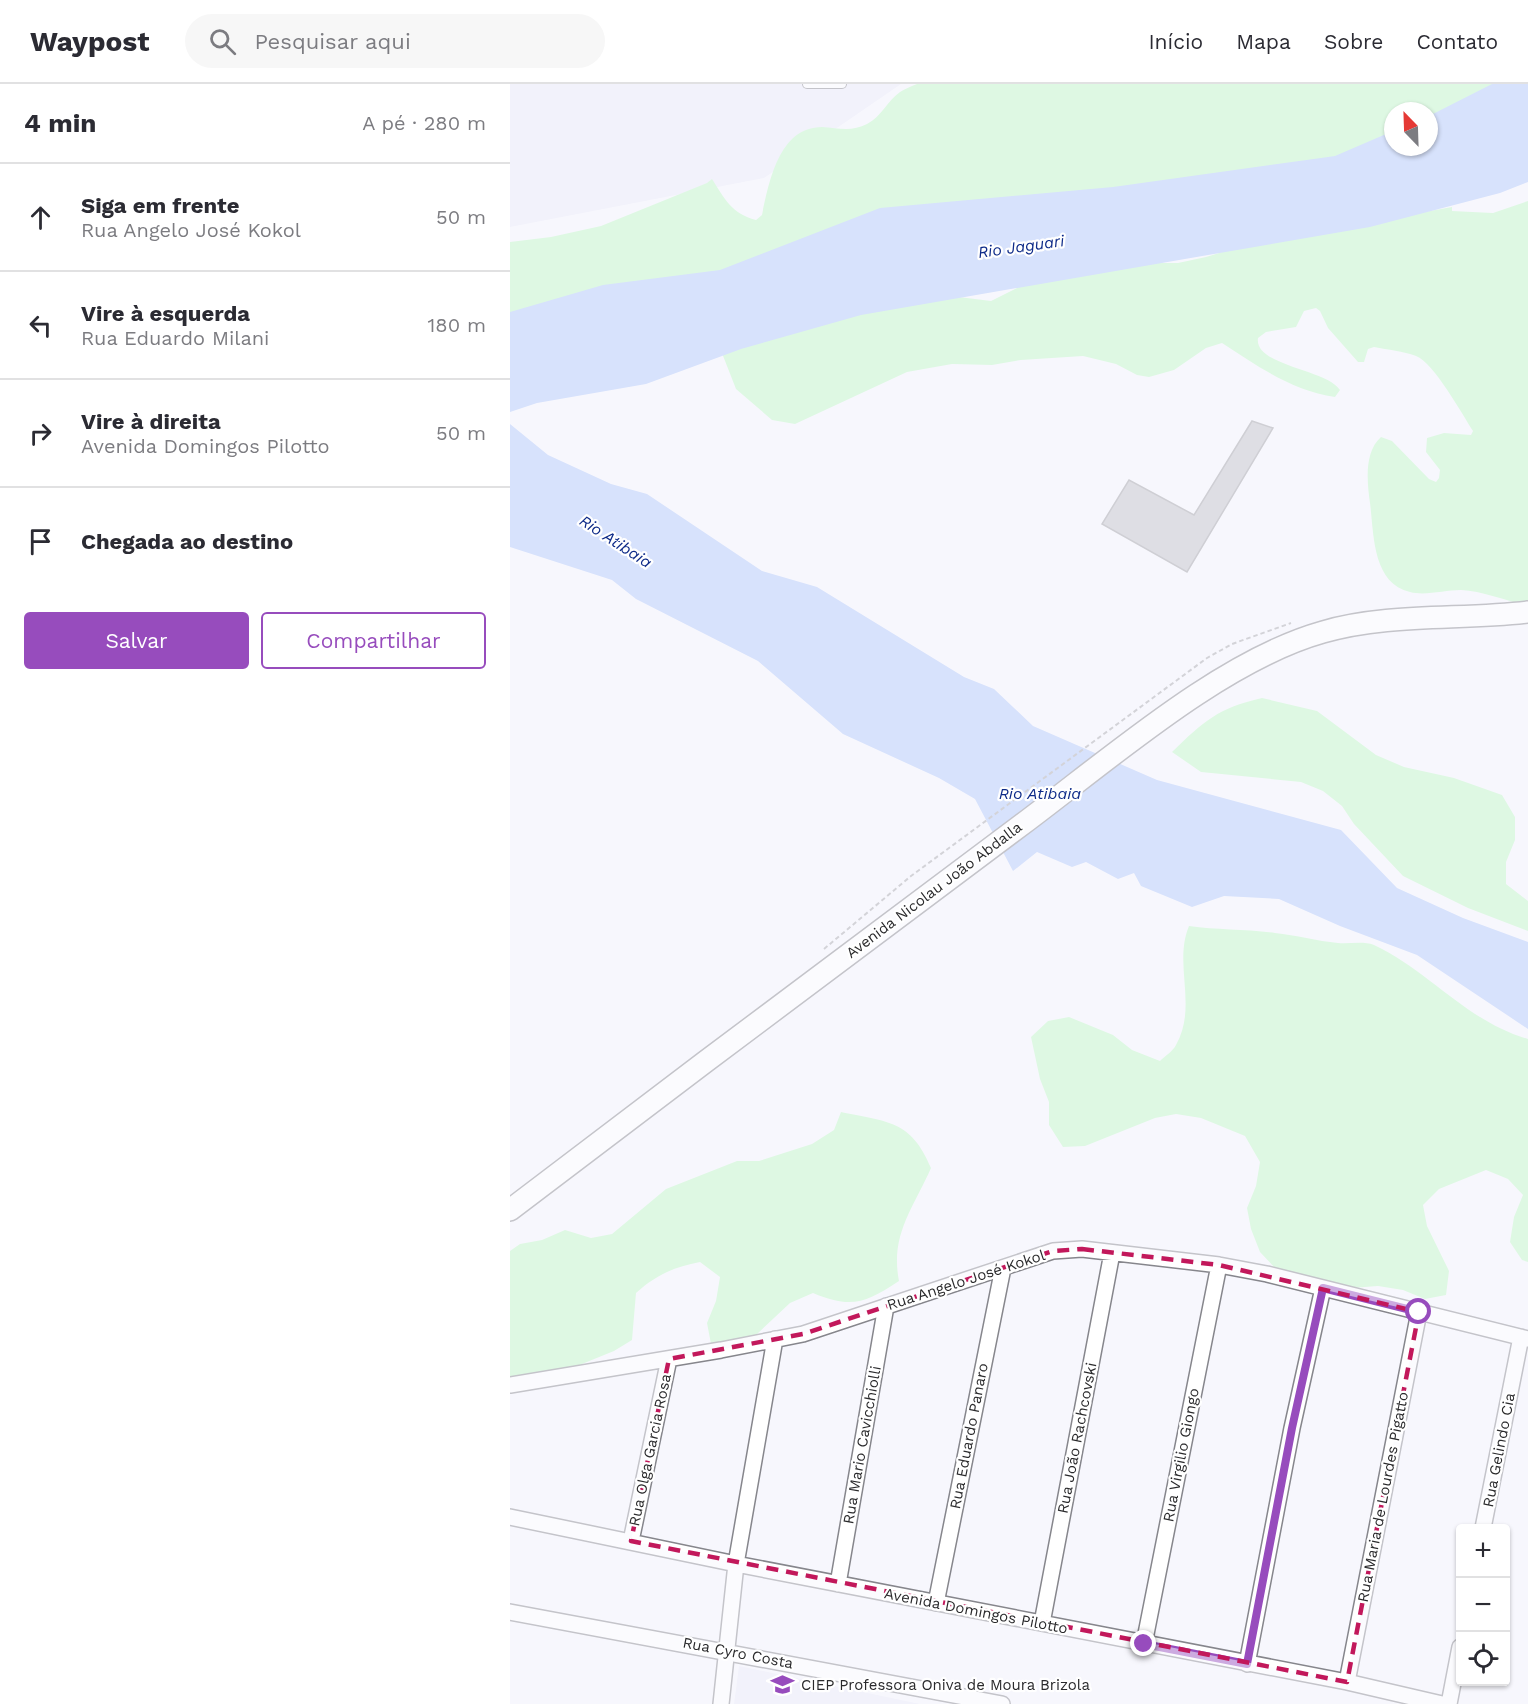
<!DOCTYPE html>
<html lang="pt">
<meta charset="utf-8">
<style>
:root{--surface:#fff;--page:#f7f7f7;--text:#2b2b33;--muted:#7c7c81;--line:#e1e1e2;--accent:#974cbd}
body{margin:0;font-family:"Work Sans",sans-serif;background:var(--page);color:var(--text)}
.controls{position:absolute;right:18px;bottom:18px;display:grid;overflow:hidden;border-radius:6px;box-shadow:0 2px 4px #0004}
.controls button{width:54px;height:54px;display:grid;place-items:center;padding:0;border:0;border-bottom:2px solid var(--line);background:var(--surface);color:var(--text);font:30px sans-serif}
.compass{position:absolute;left:874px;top:18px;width:54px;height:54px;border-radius:50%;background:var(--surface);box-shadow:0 2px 4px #0004;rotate:337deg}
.stop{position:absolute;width:18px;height:18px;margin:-14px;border:4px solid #974cbd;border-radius:50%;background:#fff}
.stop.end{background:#974cbd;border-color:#fff;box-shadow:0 2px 6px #0008}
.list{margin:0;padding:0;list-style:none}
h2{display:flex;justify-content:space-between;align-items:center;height:78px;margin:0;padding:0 24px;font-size:26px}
h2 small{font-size:20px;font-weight:400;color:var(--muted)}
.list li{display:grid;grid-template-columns:39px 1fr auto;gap:18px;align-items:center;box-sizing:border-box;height:108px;padding:0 24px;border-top:2px solid var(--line)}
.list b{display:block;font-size:22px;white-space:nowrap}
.list p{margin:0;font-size:20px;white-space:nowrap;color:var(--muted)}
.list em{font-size:20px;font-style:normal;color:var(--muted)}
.actions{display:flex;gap:12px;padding:18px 24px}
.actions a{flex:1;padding:14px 0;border:2px solid var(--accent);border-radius:6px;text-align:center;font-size:21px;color:var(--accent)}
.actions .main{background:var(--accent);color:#fff}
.icon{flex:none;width:33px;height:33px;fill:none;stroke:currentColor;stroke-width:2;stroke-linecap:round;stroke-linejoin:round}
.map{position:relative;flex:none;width:1018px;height:1620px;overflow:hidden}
header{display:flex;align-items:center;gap:36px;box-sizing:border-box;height:84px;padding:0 30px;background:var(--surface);border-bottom:2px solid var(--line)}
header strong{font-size:28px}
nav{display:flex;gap:33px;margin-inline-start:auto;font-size:21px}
.search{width:420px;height:54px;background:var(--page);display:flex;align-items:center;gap:15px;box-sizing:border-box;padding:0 21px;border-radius:33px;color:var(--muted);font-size:22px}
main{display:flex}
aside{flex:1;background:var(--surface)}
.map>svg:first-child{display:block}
.built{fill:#ebebf8}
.green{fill:#bff9c4;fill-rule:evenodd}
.water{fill:#afc7fa}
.building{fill:#bfbfc5;stroke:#9d9da3;stroke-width:1.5}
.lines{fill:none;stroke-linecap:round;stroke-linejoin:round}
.lane-casing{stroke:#86868c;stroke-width:10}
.street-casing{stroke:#86868c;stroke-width:18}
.secondary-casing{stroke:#86868c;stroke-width:24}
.path{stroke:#a7a7ac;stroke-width:2;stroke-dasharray:4.5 3;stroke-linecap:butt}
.lane{stroke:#fff;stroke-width:8}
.street{stroke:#fff;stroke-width:15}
.secondary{stroke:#fff;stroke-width:21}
.route{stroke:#974cbd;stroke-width:8}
.marked{fill:none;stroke:#c2185b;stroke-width:4.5;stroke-dasharray:12 8;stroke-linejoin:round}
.labels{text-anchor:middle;stroke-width:4.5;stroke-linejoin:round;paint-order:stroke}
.street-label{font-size:15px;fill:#2a2a2c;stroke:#fff}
.poi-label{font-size:15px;fill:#2a2a2c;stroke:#fff;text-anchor:start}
.water-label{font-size:16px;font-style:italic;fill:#0d2a88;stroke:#fff}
</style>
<header>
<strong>Waypost</strong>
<div class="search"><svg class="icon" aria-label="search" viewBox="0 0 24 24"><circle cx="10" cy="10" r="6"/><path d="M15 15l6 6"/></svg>Pesquisar aqui</div>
<nav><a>Início</a><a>Mapa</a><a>Sobre</a><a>Contato</a></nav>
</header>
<main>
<aside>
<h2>4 min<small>A pé · 280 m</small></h2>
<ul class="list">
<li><svg class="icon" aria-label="ahead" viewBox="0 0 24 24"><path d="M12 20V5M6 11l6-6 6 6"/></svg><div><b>Siga em frente</b><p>Rua Angelo José Kokol</p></div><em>50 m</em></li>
<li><svg class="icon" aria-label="left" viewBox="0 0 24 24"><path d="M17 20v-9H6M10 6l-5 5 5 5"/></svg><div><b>Vire à esquerda</b><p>Rua Eduardo Milani</p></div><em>180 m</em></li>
<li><svg class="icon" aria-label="right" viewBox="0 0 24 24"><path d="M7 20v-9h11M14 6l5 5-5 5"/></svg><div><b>Vire à direita</b><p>Avenida Domingos Pilotto</p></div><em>50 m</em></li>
<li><svg class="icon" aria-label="arrive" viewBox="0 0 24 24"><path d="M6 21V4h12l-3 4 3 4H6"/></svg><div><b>Chegada ao destino</b></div></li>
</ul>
<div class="actions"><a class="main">Salvar</a><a>Compartilhar</a></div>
</aside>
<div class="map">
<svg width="1018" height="1620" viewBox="0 0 1018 1620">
<rect width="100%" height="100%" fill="#f7f7fd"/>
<path class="built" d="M0,0H391L254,94L0,143Z
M229,1582L410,1620H224Z"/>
<path class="green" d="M407,0H1018V26L881,81L0,257V158L41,153L91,142L197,99L202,95C214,114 222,130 246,136L252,131C259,98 269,43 312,43C328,44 342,48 357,40C372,32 377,17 390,8C395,5 401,2 407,0ZM883,27H919V63H883Z
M1018,117V522C997,517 972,507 951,506C935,506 915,512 900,508C862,499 864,450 860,419C857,398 854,368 871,353L882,357L919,395L926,398L929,394L930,386L916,368L917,354L934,349L961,351L963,347C952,330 924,279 906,272C893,267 878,266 864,263L858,265L854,278H848L818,244L810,227L806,224L794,227L786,243L756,248L748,254C744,282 816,285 830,306L825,313C783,307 747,282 712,259L696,264L664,286L639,293L627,291L606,280L573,272L511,276L482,281L442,280L397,288L285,340L262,336L226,305L208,259L441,212L481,217L521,197L612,179H668L696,173L742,159L942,123V127L983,129Z
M752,614L807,627L866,671L894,683L944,694L992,711L1005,733V756L996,778V800L1018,817V847L958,824L893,792L844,740L832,722L813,707L791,698L691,688L662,668C694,637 708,624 752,614Z
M679,842C707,846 736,845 765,849C786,851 807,857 828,859C839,860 854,857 864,861C921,888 956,937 1018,955V1178L1012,1176L1000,1158L1004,1133L1013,1111L998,1095L976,1086L929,1105L913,1121L917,1142L939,1187L936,1211L915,1215L893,1206L868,1202L842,1204L816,1196L788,1194L766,1185L750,1168L741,1145L737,1124L746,1102L750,1078L735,1052L691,1034L666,1030L645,1034L575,1062L553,1063L539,1041V1018L530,995L521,953L538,937L559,933L603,951L622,966L650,977C655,972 663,967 666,961C688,922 663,880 679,842Z
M331,1028C378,1038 401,1036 421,1084C403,1125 380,1151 389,1197C356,1219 341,1225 303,1209L280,1219L247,1250L224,1260H201L197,1239L206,1217L210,1193L190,1178C164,1183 146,1191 126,1209L122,1256L104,1267L30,1297L0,1296V1167L10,1160L32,1156L55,1146L81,1154L102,1150L156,1105L227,1077H249L302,1060L324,1046Z"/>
<path class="water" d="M982,0H1018V98L990,109L860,143L351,231L231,265L136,300L27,319L0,328V228L93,201L210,186L370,124L603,103L811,74L825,72L883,47V63H919V32Z
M0,340L38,371L101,400L137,410L252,487L307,503L454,593L484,605L523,642L647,696L831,746L887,804L953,834L1018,858V945L907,871L830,842L769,815L714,812L682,823L631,802L624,789L608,795L576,778L562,783L527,768L503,787L465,715L429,694L333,650L248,577L126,515L102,496L0,463Z"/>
<path class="building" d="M742,337L763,344L677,488L592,440L619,396L684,431Z"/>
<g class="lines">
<defs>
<path id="lane" d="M297,0H332"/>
<path id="street" d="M0,1301L211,1266L293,1250L543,1167L572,1165L709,1181L757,1190L1018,1255
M0,1433L226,1480L837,1598L932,1620
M973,1444L1011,1253
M121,1457L159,1275
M328,1500L376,1222
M426,1519L493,1184
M0,1528L492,1620
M532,1539L602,1169
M634,1560L709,1181
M737,1580L782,1344L813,1204
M837,1598L909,1228
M211,1620L226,1480L265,1255
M939,1620L950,1563"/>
<path id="secondary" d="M0,1126C172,995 344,865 518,736C602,673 713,576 813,548C877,529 952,536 1018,528"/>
</defs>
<use href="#lane" class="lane-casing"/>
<use href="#street" class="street-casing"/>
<use href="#secondary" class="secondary-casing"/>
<path class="path" d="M314,865L401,792L697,574L722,560L781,539"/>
<use href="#lane" class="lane"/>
<use href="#street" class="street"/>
<use href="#secondary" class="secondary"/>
</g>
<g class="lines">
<path class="route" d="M634,1560L737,1580L782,1344L813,1204L909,1228"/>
</g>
<path d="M0 0H1018V1620H0ZM572,1165L709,1181L909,1228L837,1598L121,1457L159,1275L293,1250L543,1167Z" fill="#f7f7fd" fill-opacity=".55" fill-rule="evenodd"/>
<path class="marked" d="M572,1165L709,1181L909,1228L837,1598L121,1457L159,1275L293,1250L543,1167Z"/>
<defs>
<symbol id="school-bare" viewBox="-9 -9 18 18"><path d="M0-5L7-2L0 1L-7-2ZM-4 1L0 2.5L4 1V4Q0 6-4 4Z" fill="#974cbd" stroke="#fff" stroke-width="2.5" paint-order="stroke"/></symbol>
</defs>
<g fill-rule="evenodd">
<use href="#school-bare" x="256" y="1584" width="33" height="33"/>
</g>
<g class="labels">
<g class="street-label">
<text transform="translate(424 806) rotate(-37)" y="5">Avenida Nicolau João Abdalla</text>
<text transform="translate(456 1196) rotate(-18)" y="5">Rua Angelo José Kokol</text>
<text transform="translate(459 1352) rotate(-79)" y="5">Rua Eduardo Panaro</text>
<text transform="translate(567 1354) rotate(-79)" y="5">Rua João Rachcovski</text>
<text transform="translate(352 1361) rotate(-80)" y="5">Rua Mario Cavicchiolli</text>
<text transform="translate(140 1366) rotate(-78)" y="5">Rua Olga Garcia Rosa</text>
<text transform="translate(989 1366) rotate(-79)" y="5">Rua Gelindo Cia</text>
<text transform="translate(671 1371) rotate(-79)" y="5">Rua Virgilio Giongo</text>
<text transform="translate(873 1413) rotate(-79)" y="5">Rua Maria de Lourdes Pigatto</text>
<text transform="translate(466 1527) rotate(11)" y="5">Avenida Domingos Pilotto</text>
<text transform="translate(228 1569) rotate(11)" y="5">Rua Cyro Costa</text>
</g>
<g class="poi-label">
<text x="291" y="1606">CIEP Professora Oniva de Moura Brizola</text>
</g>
<g class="water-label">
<text transform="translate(511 162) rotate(-8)" y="6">Rio Jaguari</text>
<text transform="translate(106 457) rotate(33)" y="6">Rio Atibaia</text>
<text x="530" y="715">Rio Atibaia</text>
</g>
</g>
</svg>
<div class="controls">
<button>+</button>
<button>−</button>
<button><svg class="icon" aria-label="locate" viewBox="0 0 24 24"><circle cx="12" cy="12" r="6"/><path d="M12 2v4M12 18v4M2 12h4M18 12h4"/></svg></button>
</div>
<svg class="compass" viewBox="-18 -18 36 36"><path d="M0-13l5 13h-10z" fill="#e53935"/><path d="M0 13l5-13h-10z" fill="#7c7c81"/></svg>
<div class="stop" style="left:909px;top:1228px"></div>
<div class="stop end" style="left:634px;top:1560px"></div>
</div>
</main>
